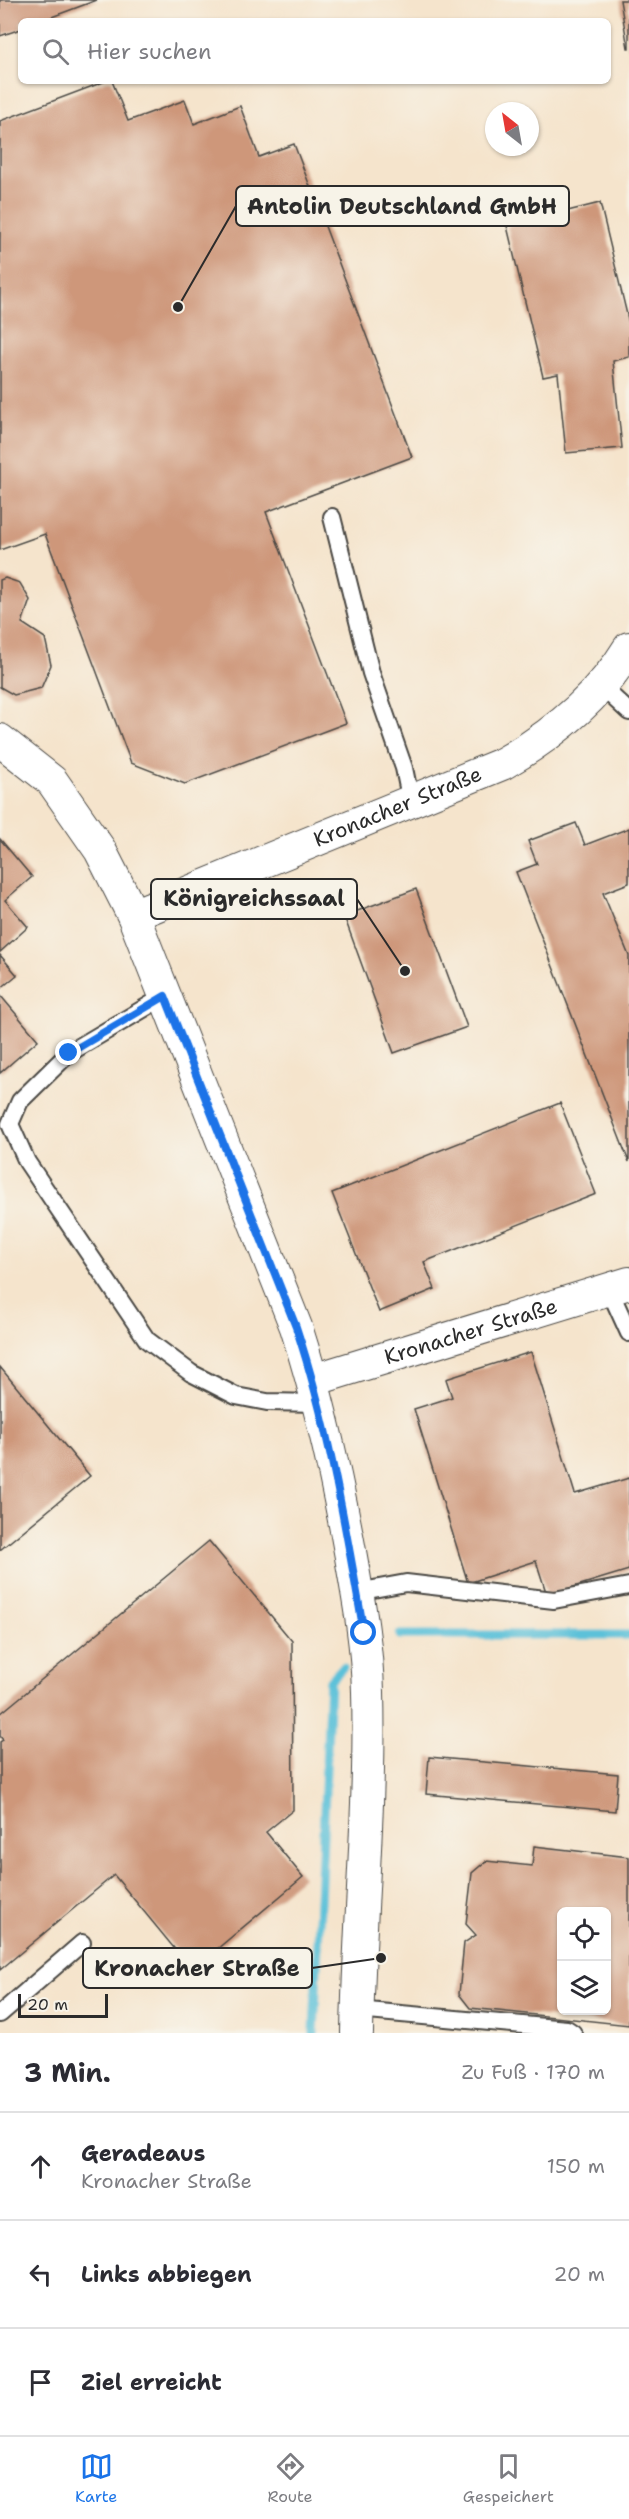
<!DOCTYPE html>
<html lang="de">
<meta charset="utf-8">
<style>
:root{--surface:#fff;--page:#f2f2f3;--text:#2b2b33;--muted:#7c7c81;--line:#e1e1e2;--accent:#1a73e8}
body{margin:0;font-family:"Shantell Sans",sans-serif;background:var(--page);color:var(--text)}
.controls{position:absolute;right:18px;bottom:18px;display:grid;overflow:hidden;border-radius:9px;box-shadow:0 2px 4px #0004}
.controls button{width:54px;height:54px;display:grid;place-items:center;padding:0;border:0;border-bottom:2px solid var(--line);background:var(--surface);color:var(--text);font:30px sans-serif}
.compass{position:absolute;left:485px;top:102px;width:54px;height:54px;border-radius:50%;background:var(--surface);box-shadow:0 2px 4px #0004;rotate:329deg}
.scale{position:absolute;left:18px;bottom:15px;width:90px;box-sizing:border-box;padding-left:6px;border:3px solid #2b2b2b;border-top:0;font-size:16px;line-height:21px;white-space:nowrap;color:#2b2b2b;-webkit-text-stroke:4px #f7f3e8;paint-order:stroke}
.stop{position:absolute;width:18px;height:18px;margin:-14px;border:4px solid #1a73e8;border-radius:50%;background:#fff}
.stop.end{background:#1a73e8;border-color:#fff;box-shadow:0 2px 6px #0008}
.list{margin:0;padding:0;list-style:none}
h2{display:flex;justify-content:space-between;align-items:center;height:78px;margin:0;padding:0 24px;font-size:26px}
h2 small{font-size:20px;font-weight:400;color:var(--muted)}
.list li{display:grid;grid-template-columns:39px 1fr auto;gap:18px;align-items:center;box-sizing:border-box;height:108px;padding:0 24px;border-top:2px solid var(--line)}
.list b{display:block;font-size:22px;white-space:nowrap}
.list p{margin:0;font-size:20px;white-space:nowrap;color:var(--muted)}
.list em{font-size:20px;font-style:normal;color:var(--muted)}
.icon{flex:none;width:33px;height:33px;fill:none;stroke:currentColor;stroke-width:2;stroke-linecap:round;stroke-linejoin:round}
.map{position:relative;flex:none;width:629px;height:2033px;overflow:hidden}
.search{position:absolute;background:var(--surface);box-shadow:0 2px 4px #0004;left:18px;right:18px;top:18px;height:66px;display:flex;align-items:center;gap:15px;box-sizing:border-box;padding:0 21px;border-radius:9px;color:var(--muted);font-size:22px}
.sheet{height:402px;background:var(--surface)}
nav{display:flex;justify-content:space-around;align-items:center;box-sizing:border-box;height:84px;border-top:2px solid var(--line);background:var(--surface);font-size:16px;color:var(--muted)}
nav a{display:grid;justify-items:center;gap:3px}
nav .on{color:var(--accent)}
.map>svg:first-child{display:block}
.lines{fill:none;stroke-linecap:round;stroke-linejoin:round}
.stream{stroke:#5bc1d9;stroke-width:9}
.building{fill:#ce977a;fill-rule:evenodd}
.service-casing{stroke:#494743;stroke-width:20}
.minor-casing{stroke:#494743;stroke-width:34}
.service{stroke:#fff;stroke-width:16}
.minor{stroke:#fff;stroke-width:32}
.route{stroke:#1a73e8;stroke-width:8}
.labels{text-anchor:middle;stroke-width:4.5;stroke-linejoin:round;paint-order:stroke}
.street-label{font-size:21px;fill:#2b2b2b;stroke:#f7f3e8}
.leader{fill:none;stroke:#2b2b2b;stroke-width:2}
.callout-dot{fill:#2b2b2b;stroke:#f7f3e8;stroke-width:2}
.callout{fill:#f7f3e8;stroke:#2b2b2b;stroke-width:2}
.callout-label{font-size:22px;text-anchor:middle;font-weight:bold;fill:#2b2b2b}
</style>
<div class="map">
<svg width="629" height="2033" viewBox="0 0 629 2033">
<rect width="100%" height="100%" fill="#f7f3e8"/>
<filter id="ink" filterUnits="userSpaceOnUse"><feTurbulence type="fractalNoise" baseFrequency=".0167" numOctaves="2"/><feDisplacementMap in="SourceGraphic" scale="12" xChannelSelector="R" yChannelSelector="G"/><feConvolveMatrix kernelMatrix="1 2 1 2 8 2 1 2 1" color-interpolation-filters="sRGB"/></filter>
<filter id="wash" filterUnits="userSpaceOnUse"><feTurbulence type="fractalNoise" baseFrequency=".008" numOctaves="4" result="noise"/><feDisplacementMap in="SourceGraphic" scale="24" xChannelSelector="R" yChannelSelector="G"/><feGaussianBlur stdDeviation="1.35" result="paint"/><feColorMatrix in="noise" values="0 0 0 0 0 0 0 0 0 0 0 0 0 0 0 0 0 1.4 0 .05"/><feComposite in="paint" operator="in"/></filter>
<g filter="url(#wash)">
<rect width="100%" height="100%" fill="#f5e4cc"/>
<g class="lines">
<path class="stream" d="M400,1635H629
M314,2033L330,1681L343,1667"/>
</g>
<g id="blocks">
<path class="building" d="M0,0H97L41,21H21V29L0,36Z
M620,0H629V48H628Z
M106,81H112L128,121L185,100L194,124L240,106L259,157L294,144L412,457L266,512L346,723L185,784L131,763L45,534L0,550V121Z
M600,203L629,323V357L613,361L622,448L566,453L558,374L543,377L507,226Z
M5,578L20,583L30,600L22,623L45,638L51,665L41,688L14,695L0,687V580Z
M576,823L585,845L629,828V883L603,893L629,956V1162L516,872L537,864L528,841Z
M0,839L32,877L5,900L28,927L0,952Z
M416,889L467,1027L394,1053L344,916Z
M0,955L17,975L0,989Z
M0,995L38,1040L0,1073Z
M560,1103L596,1194L424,1262L435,1289L379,1312L332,1193Z
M531,1352L575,1494L629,1478V1570L547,1595L536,1561L468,1583L414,1409L452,1397L446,1379Z
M0,1367L90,1476L0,1550Z
M209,1541L292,1641L293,1810L266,1832L303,1877L192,1970L114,1875L0,1970V1742L3,1740L0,1736V1714Z
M429,1757L618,1774L615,1811L426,1794Z
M534,1846L629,1857V2025L470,2008L459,1994L464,1943L476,1935L466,1924L472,1873L486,1861L532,1866ZM562,1912H606V2010H562Z"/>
</g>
</g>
<g filter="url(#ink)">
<use href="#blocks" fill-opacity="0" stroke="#494743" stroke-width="1.5"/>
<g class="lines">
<defs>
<path id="service" d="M332,517L371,673L404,768L411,802
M601,686L629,712
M165,996L69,1053L20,1101L10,1124L27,1162L147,1340L191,1373L236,1396L267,1402L318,1403
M609,1289L629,1333
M357,1592L406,1583L554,1600L629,1586
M357,2010L567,2029L573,2033
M0,2014L82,1943"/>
<g id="minor">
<path d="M0,740L52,781L100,850L133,915L296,1327C320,1402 337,1479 351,1557C359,1602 367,1646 368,1692C371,1806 359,1919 357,2033"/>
<path id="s1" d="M133,915L502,764C553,735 598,699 629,648"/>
<path id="s2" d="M313,1380L629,1283"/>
</g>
</defs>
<use href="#service" class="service-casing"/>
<use href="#minor" class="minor-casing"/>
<use href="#service" class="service"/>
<use href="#minor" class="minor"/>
</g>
</g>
<g class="lines" filter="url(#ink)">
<path class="route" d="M69,1053L165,996L296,1327C329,1426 346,1530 364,1633"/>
</g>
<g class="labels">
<g class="street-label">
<text dy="7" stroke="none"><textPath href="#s1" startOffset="286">Kronacher Straße</textPath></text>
<text dy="7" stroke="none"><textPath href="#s2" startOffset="165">Kronacher Straße</textPath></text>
</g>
</g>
<path class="leader" d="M178 307L236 206M405 971L357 899M381 1958L312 1968"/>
<g class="callout-dot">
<circle cx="178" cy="307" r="6"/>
<circle cx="405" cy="971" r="6"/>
<circle cx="381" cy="1958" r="6"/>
</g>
<g class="callout">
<rect x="236" y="186" width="333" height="40" rx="6"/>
<rect x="151" y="879" width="206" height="40" rx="6"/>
<rect x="83" y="1948" width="229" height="40" rx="6"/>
</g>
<g class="callout-label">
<text x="402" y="214">Antolin Deutschland GmbH</text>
<text x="254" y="906">Königreichssaal</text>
<text x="197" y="1976">Kronacher Straße</text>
</g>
</svg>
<div class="controls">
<button><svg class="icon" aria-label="locate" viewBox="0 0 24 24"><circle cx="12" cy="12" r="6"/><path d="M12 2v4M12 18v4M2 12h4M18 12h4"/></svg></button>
<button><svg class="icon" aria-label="layers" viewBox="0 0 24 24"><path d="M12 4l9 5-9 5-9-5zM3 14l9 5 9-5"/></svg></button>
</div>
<svg class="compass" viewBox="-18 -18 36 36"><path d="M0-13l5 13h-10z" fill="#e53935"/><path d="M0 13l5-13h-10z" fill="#7c7c81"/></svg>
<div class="scale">20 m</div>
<div class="stop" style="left:364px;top:1633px"></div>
<div class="stop end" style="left:69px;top:1053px"></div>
<div class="search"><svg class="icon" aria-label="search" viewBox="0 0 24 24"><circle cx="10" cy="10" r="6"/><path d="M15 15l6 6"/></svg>Hier suchen</div>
</div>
<section class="sheet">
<h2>3 Min.<small>Zu Fuß · 170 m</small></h2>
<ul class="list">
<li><svg class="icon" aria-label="ahead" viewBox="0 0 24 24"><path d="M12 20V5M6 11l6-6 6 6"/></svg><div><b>Geradeaus</b><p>Kronacher Straße</p></div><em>150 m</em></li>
<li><svg class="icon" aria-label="left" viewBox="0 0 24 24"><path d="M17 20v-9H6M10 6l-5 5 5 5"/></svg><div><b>Links abbiegen</b></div><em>20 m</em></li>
<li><svg class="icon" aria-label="arrive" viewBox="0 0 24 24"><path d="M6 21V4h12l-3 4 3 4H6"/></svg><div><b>Ziel erreicht</b></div></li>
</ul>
</section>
<nav>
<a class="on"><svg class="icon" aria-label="map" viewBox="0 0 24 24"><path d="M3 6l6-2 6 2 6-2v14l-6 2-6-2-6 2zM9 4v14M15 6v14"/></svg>Karte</a>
<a><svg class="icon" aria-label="directions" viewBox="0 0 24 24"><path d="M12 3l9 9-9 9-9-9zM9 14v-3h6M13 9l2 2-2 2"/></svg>Route</a>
<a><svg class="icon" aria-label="saved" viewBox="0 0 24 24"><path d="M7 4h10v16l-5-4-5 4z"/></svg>Gespeichert</a>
</nav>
